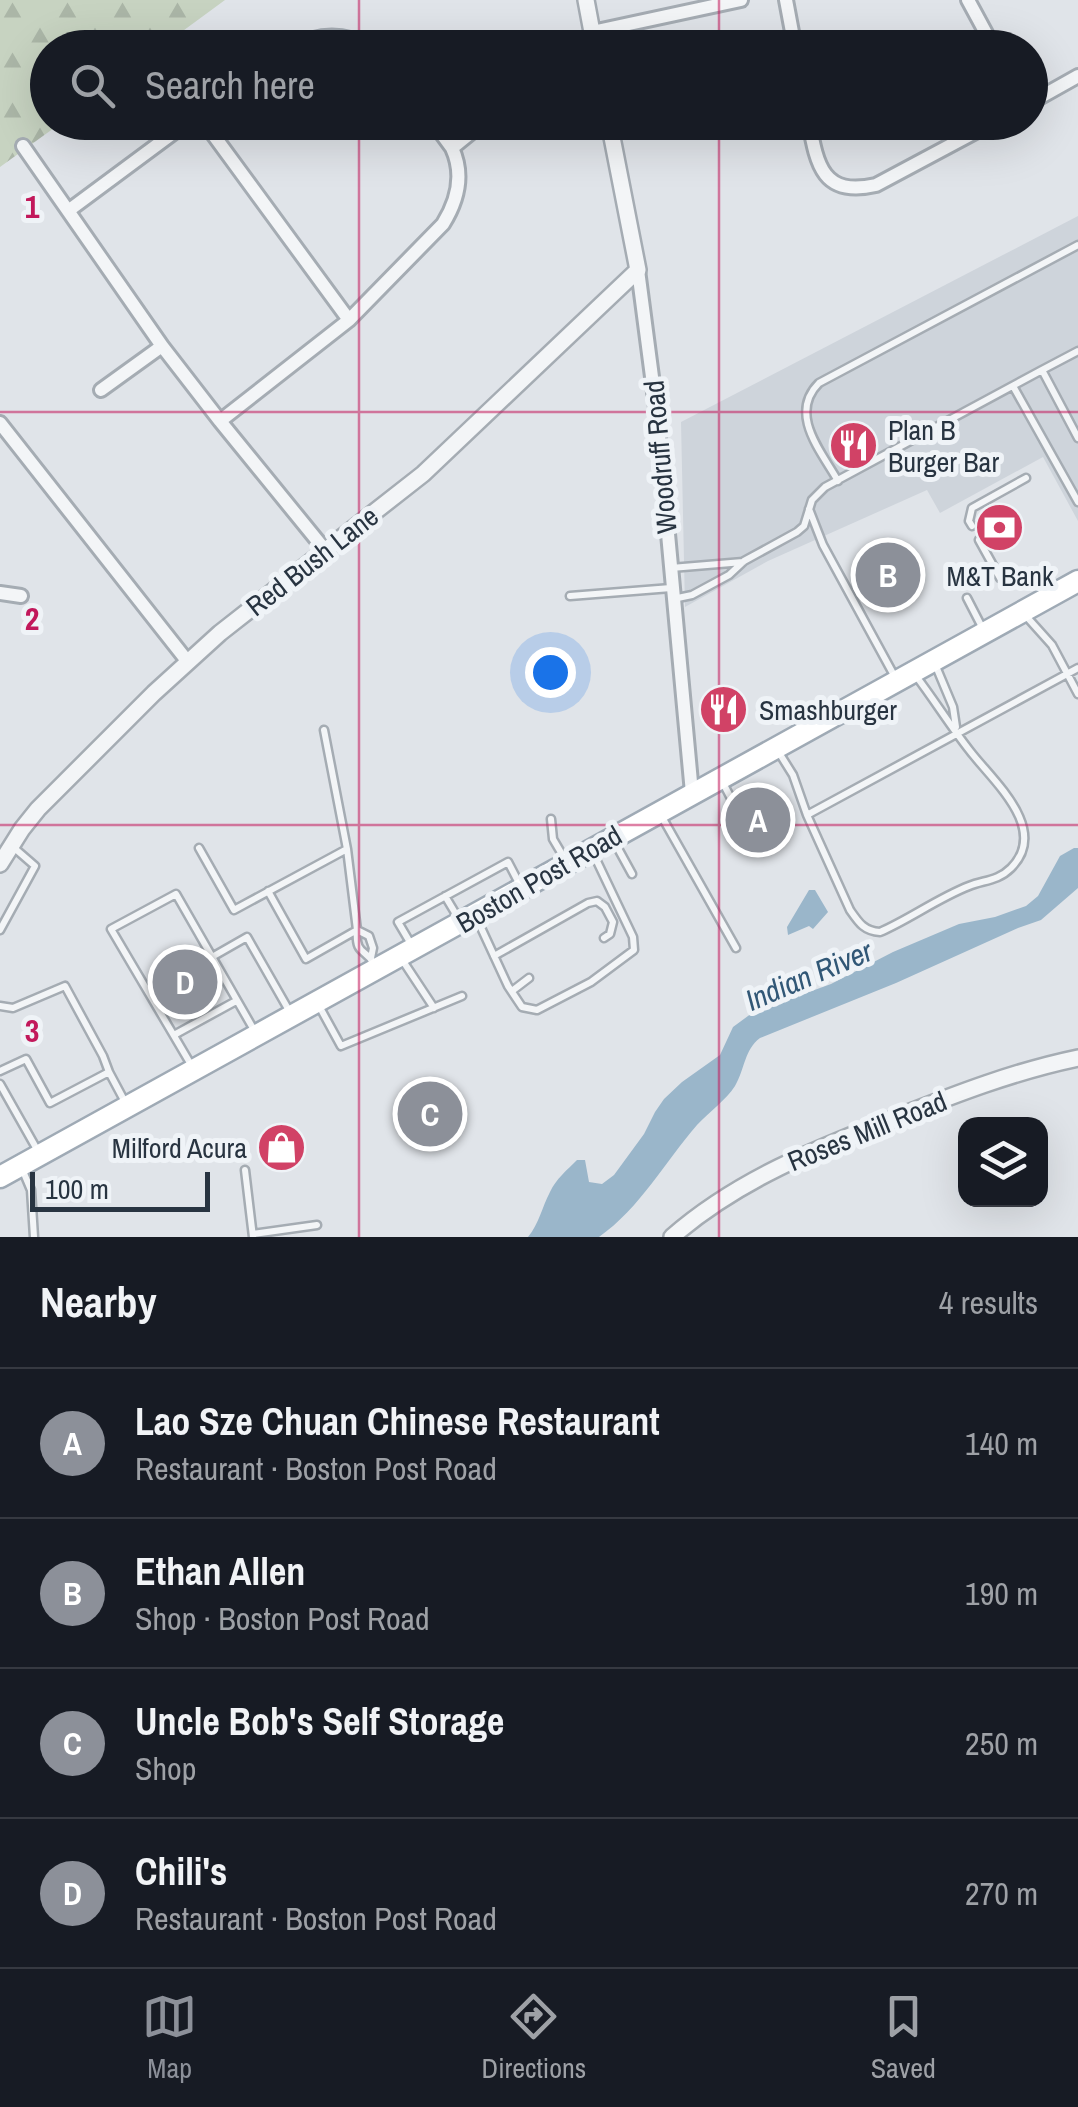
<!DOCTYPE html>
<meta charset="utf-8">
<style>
:root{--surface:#171b24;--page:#20242c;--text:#f1f3f6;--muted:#9ea1a6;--line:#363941;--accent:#8c9099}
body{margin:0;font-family:"Archivo Narrow",sans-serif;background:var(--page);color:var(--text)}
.controls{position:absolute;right:30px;bottom:30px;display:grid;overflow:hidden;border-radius:20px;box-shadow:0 10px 40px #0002}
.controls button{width:90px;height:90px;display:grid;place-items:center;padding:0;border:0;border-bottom:2px solid var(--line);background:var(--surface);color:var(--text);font:50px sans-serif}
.scale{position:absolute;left:30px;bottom:25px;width:180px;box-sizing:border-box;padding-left:10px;border:5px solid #283441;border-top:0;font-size:28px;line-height:35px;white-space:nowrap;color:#283441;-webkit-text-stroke:8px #eff3f7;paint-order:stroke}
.you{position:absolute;left:550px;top:672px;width:35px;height:35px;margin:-25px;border:8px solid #fff;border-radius:50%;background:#1a73e8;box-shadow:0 0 0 15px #1a73e833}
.badge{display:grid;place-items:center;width:65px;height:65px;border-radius:50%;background:var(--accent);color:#fff;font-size:32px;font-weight:700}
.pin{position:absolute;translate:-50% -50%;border:5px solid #fff;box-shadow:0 2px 10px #0006}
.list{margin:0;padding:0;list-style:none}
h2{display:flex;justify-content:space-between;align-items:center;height:130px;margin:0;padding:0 40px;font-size:42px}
h2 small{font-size:32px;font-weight:400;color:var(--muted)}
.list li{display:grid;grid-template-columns:65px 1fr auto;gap:30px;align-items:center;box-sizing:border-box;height:150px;padding:0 40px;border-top:2px solid var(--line)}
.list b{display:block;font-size:38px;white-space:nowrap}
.list p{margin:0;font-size:32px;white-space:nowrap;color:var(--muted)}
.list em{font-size:32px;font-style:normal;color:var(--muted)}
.icon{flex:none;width:55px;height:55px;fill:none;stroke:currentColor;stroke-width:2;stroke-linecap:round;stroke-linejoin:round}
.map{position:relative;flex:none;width:1078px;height:1237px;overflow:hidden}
.search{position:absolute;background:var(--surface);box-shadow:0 10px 40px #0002;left:30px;right:30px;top:30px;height:110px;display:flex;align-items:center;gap:25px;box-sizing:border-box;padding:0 35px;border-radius:55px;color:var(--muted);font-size:38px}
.sheet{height:730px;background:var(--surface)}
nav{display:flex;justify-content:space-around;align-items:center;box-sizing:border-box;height:140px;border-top:2px solid var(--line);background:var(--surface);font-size:28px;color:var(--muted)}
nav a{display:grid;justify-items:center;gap:5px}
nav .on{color:var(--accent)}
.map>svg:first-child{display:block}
.built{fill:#ced4db}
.forest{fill:url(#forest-firs)}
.water{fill:#9ab6ca}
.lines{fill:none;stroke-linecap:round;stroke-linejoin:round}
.service-casing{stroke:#a5acb3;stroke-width:11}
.minor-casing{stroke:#a5acb3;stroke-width:18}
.tertiary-casing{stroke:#a5acb3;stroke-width:20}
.primary-casing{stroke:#9faab5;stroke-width:25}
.service{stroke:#f3f5f7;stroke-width:6}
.minor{stroke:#f3f5f7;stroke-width:12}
.tertiary{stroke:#f3f5f7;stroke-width:15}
.primary{stroke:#fff;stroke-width:20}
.grid{fill:none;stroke:#c2185b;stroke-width:2.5;stroke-opacity:0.55}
.labels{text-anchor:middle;stroke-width:10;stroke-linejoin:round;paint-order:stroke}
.poi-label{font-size:28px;fill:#283441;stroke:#eff3f7;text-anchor:start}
.street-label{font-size:28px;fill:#283441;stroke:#eff3f7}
.water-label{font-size:30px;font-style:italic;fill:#315776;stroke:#eff3f7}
.grid-label{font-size:32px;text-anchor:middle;font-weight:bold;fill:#c2185b;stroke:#eff3f7;stroke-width:10;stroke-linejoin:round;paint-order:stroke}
</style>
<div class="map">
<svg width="1078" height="1237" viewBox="0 0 1078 1237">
<defs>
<pattern id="forest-firs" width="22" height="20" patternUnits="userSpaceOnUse" patternTransform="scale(2.5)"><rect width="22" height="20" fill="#c7d3c1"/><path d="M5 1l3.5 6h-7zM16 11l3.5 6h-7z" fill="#abb6a7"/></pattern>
</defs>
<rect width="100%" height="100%" fill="#e0e4e9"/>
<path class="built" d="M1078,216V521L1043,457L940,513L927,490L768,561L685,607L681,422Z"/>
<path class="forest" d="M0,0H225L161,47L48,48V122L61,123L0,167Z"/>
<path class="water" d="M1074,848H1078V888L1041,920L1018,928L896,983L760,1038C744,1050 745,1069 735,1086C726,1100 709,1112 697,1125C665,1162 640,1208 599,1237H528C539,1224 542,1207 550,1192C556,1179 567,1170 577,1160H585L589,1182L602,1184L614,1175L644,1134L655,1112L664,1099L682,1082L720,1055L733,1027L763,1005L787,1000L831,984L893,952L959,924L995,917L1026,906L1038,896L1060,856Z
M809,890H815L828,912L813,929L809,926L788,935L787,927Z"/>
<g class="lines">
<defs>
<path id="service" d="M1078,351L1042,370L1078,438
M1013,386L1078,502
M838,481C821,451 788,414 819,383L1078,245
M809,509L823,545L896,679
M972,526L969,521L972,508L1026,478
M979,540L1000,578
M671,568L743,562
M570,596L671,588
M967,598L984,631
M673,599L692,595L729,575L744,561L797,532L804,526L812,500L825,487L1042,370
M1026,616L1052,645L1078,694
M935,664L953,707L956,727
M778,751L793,775L807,815L850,910C859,923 864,931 880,932C910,919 938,898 969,886C984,880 998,881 1011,868C1050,829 993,781 970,751C951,727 935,701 916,676
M723,783L734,804
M807,815L1078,668
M662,817L736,948
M551,819L553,839L566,861
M615,843L632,874
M199,848L234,910L347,849
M268,891L306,959L357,930L347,849L324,730
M445,896L460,921
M477,919L508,986L522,1007L537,1010L591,982L634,950L633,937L594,855
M0,930L35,866L12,846
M411,944L398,922L508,862L521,887
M494,956L588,903L597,901L605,907L613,922L610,934L604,938
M212,957L247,937L291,1014
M371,958L373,948L369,936L357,930C355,956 366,948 374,964
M401,958L434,1008
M512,991L529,978
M318,1004L341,1046L462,996
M0,1006L13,1008L65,986L103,1056L109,1072
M174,1035L236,1001
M193,1068L111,929L176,894L254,1030
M0,1071L26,1059L50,1103L109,1072L125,1102
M0,1084L39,1153
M245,1170L253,1237
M23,1171L31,1190L34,1237
M253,1234L317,1225"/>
<path id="minor" d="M786,0L795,48
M968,0L994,48
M592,32L741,0
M293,48C320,32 345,33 372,48
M1030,103L1078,76
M204,122L349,320
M433,122L452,148
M809,122C817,166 823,197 876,185L994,122
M23,146L162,346L220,421L325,550
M68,211L188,122
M638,270L657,415L692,793
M101,390L162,346
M220,421L349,320L443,224C458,200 464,174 452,148L484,122
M0,423L188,662
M0,593L21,596"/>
<path id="tertiary" d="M586,0L595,48
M0,864L22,829L38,809L154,693L220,633L423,474L638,270L609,122
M672,1237C737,1180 816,1149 895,1118C956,1094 1015,1071 1078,1058"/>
<path id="primary" d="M0,1177L1078,581"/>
</defs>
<use href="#service" class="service-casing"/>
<use href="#minor" class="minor-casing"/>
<use href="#tertiary" class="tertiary-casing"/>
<use href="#primary" class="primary-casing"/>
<use href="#service" class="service"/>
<use href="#minor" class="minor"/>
<use href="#tertiary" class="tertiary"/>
<use href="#primary" class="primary"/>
</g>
<path class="grid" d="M359,0V48M719,0V48M359,122V1237M719,122V1237M0,412H1078M0,825H1078"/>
<defs>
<symbol id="restaurant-disc" viewBox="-11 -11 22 22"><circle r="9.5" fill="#d14266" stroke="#eff3f7"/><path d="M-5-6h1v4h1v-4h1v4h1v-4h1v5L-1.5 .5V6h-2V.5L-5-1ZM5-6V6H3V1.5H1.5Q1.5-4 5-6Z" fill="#fff"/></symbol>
<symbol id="bank-disc" viewBox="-11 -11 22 22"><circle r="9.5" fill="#d14266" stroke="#eff3f7"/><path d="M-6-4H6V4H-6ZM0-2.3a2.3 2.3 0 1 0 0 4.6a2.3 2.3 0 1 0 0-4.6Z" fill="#fff"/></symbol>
<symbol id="shop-disc" viewBox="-11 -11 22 22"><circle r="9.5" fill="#d14266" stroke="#eff3f7"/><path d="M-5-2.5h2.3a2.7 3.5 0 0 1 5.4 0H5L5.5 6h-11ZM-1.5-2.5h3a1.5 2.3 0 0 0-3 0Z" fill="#fff"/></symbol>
</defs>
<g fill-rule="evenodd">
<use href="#restaurant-disc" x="826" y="418" width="55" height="55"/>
<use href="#bank-disc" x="972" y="500" width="55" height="55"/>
<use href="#restaurant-disc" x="696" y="682" width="55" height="55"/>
<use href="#shop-disc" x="254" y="1120" width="55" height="55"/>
</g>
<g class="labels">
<g class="poi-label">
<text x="888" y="440">Plan B<tspan x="888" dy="32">Burger Bar</tspan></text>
<text x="1000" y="586" text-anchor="middle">M&amp;T Bank</text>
<text x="759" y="720">Smashburger</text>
<text x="247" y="1158" text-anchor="end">Milford Acura</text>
</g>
<g class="street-label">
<text transform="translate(660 457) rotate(-95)" y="10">Woodruff Road</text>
<text transform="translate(312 561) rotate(-38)" y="10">Red Bush Lane</text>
<text transform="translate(539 879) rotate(-30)" y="10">Boston Post Road</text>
<text transform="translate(867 1131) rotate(-22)" y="10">Roses Mill Road</text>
</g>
<g class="water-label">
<text transform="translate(809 976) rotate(-23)" y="10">Indian River</text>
</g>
</g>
<g class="grid-label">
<text x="32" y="218">1</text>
<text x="32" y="630">2</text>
<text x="32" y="1042">3</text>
</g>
</svg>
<div class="controls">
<button><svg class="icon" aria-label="layers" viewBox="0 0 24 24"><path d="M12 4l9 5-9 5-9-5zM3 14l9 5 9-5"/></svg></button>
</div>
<div class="scale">100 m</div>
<div class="you"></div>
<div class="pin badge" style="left:758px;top:820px">A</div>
<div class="pin badge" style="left:888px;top:575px">B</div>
<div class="pin badge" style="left:430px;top:1114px">C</div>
<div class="pin badge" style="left:185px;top:982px">D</div>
<div class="search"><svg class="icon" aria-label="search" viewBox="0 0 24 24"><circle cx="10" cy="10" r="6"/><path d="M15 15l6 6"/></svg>Search here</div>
</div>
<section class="sheet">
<h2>Nearby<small>4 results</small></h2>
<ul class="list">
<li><span class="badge">A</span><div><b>Lao Sze Chuan Chinese Restaurant</b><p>Restaurant · Boston Post Road</p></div><em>140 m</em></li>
<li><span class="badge">B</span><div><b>Ethan Allen</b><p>Shop · Boston Post Road</p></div><em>190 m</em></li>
<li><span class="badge">C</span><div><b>Uncle Bob's Self Storage</b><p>Shop</p></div><em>250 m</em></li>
<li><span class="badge">D</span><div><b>Chili's</b><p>Restaurant · Boston Post Road</p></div><em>270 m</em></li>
</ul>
</section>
<nav>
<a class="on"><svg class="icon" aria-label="map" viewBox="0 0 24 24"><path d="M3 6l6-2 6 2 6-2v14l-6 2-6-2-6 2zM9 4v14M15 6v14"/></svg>Map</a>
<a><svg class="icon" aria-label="directions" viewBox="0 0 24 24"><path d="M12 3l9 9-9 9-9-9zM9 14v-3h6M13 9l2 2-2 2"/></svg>Directions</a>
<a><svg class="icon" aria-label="saved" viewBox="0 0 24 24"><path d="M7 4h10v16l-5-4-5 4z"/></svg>Saved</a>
</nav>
